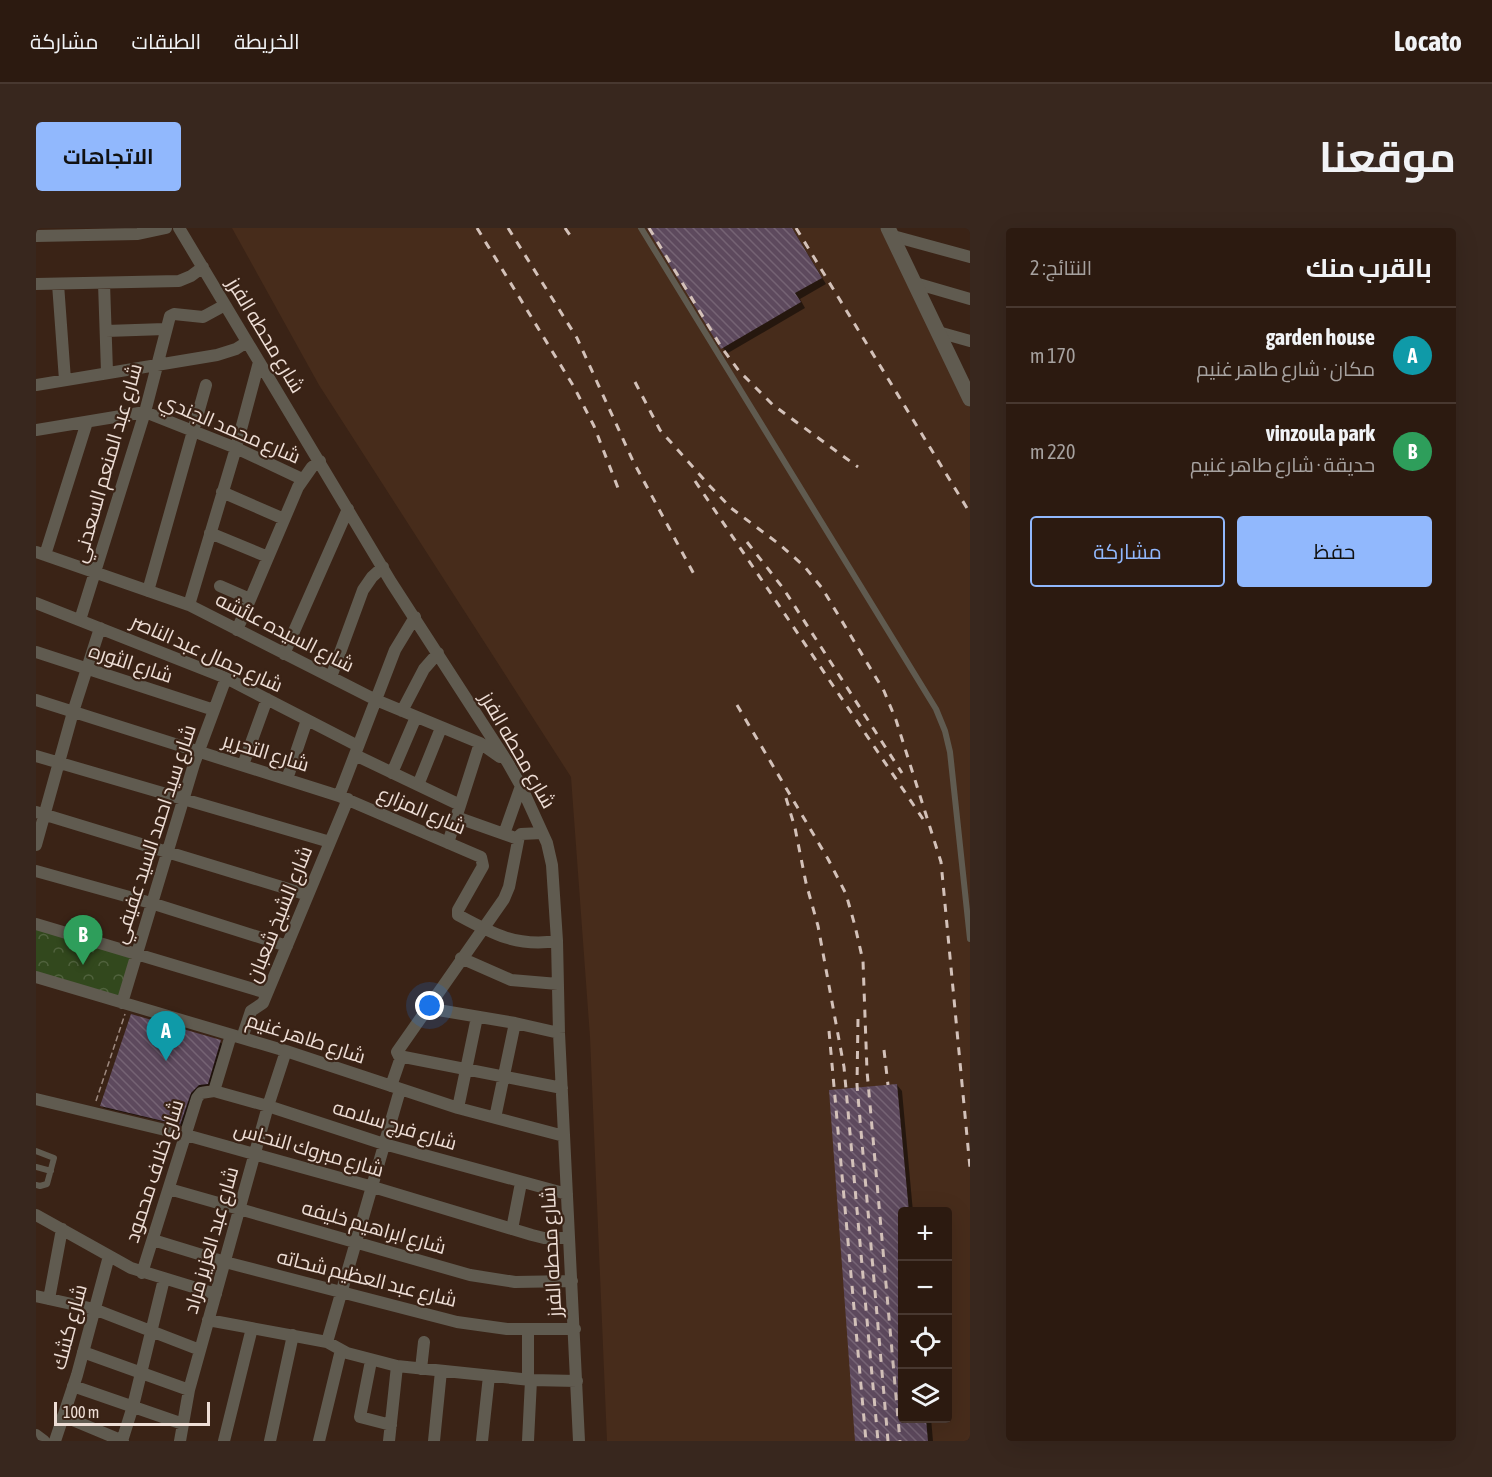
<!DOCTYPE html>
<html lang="ar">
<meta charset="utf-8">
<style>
:root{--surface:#2c1a10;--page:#38271e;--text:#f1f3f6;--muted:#a6a19f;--line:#483830;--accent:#91b8fd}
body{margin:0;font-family:"Asap Condensed",Cairo,sans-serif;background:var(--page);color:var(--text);direction:rtl}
.controls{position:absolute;right:18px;bottom:18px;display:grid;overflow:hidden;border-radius:6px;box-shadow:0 6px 24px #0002}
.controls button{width:54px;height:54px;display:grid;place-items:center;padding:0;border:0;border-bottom:2px solid var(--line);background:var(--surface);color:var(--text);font:30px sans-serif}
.scale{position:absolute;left:18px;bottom:15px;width:156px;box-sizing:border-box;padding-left:6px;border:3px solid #eeded6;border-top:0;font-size:16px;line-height:21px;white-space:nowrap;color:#eeded6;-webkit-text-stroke:4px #3a2316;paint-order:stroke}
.you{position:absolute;left:394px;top:778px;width:21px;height:21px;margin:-15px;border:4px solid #fff;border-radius:50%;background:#1a73e8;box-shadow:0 0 0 9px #1a73e833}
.badge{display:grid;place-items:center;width:39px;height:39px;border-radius:50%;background:var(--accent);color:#fff;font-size:20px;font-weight:700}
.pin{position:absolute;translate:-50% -50px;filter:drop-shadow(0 2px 3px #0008)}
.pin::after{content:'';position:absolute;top:32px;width:21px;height:18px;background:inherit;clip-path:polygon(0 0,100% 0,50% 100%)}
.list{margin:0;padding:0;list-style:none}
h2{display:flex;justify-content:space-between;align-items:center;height:78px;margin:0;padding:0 24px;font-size:26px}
h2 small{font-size:20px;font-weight:400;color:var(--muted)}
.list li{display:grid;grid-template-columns:39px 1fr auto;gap:18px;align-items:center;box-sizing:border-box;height:96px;padding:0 24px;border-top:2px solid var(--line)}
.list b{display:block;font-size:22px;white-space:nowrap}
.list p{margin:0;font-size:20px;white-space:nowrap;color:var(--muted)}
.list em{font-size:20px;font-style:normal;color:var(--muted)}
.actions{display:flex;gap:12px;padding:18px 24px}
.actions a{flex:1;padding:14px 0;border:2px solid var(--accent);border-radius:6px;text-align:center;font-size:21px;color:var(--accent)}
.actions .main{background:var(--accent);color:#111}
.icon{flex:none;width:33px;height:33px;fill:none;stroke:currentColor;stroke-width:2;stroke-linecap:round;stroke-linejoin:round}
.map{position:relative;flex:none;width:934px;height:1213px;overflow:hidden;direction:ltr;border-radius:6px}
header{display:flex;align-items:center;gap:36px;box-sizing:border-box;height:84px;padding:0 30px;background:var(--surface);border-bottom:2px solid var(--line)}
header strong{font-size:28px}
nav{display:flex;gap:33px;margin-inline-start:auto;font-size:21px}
.intro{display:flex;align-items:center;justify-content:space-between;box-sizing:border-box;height:144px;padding:0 36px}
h1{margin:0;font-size:42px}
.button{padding:15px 27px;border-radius:6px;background:var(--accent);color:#111;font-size:21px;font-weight:700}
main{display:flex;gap:36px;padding:0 36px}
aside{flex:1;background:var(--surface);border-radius:6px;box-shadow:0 6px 24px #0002}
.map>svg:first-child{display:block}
.built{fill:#472c1b;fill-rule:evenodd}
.park{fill:url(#park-crowns)}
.shadow{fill:#0007}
.building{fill:url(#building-back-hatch)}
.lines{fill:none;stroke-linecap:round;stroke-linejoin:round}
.path{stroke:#9d897f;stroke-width:1.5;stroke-dasharray:6 3;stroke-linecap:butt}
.service{stroke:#605b50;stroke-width:6}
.minor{stroke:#605b50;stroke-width:12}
.tertiary{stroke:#605b50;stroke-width:15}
.rail{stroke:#d3c1b9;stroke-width:3;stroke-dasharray:8 8;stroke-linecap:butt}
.labels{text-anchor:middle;stroke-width:4.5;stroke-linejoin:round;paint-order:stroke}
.street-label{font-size:20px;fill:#eeded6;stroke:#3a2316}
</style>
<header>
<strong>Locato</strong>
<nav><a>الخريطة</a><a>الطبقات</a><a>مشاركة</a></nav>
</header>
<div class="intro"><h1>موقعنا</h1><a class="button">الاتجاهات</a></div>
<main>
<aside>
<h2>بالقرب منك<small>النتائج: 2</small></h2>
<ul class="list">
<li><span class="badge" style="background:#0f9aa8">A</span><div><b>garden house</b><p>مكان · شارع طاهر غنيم</p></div><em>170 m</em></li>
<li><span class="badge" style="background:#2e9e5b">B</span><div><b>vinzoula park</b><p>حديقة · شارع طاهر غنيم</p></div><em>220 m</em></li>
</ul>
<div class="actions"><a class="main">حفظ</a><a>مشاركة</a></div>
</aside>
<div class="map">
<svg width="934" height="1213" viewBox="0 0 934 1213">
<defs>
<pattern id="park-crowns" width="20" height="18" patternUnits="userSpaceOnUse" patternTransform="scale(1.5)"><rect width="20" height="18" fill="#32481d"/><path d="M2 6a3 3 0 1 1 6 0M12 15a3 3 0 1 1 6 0" fill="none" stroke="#50623d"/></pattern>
<pattern id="building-back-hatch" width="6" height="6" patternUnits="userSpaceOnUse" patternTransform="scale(1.5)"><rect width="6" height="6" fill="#5d495d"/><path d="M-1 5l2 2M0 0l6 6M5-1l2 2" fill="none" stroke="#756374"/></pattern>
</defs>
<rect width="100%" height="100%" fill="#3a2316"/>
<path class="built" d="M196,0H844L934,180V1213H571L554,809L535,549L283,157ZM866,984H912V1190H866Z"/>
<path class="park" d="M0,698L96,726L83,772L0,747Z"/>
<path class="shadow" d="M612,0H756L790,56L764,71L769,80L692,125L687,120Z
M184,814L186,816L174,857L165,859L146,898L68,880L66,878Z
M861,857L866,863L877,984H866V1190H895L897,1213H821Z"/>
<path class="building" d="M611,0H756L786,50L759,65L765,74L685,121Z
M95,786L185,812L172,856L163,857L155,865L144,897L64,878Z
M861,856L873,984H867V1191H890L892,1213H819L793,862Z"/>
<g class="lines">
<path class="path" d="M60,873L89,786"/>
<path class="service" d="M605,0L900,481L909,503L914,524L934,711
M0,923L18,930L11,956L4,958L0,957
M0,939L15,943"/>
<path class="minor" d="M143,0L355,354L472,535L485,558L511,615L516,637L521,713L523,805L543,1213
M855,5L857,8L934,29
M0,8L102,6L130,0
M68,55L71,144
M879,55L934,71
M0,56L143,53L155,48L167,39
M22,56L29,152
M70,103L129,101
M902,104L934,113
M0,157L181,127L200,121L211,114
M0,202L109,184L200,220L266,251
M186,264L248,291
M174,305L232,329
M0,324L153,377L340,472L444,515L464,529
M9,327L51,194
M184,358L214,371
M112,363L170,157
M0,375L190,450L322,518
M153,377L200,220L223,134
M44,392L109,184L134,88L138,86L167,89L189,77
M201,402L262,259L276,239L284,233
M0,424L178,482
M248,426L312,281
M295,449L327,362L336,349L347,339
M0,472L303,568L445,629L447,638L422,682V687C457,706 480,719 521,713
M366,483L388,441L402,425
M319,527L424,577
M0,528L294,614
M207,537L231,471
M356,545L380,489
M251,551L271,492
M382,557L405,500
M303,568L359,422L379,389
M0,584L272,667
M420,589L482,611
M506,605L485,606L483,608L473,659L468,671L361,824L363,828L526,860
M468,606L485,558
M412,615L444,515
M0,617L37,484L64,400
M0,643L115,675L251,718
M0,696L231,765
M425,730L475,752L522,756
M0,749L250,823L422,880L528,908
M86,775L158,536L190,450
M390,780L479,795L523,805
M206,810L215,783L227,775L312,571
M355,858L365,829
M178,863L195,807
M0,871L150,907L337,959L496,1007L508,1010H533
M422,880L441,789
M459,890L479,795
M133,961L434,1047L479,1054L536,1053
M0,987L95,1040L180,1066
M476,1001L485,955
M117,1012L189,1034L421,1094L471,1101H539
M106,1045L161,870L165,865L178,863L232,878L348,916L531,966
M0,1068L58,1081L164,1122
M13,1071L26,1001
M172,1092L291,1114L311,1125L361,1138L495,1152L541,1153
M291,1114L364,862
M47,1124L153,1162
M335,1133L324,1189L355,1197
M385,1141L388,1114
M492,1151V1102
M37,1158L147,1196
M27,1188L87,1213
M0,1207L8,1213
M19,1213L41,1147L73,1028
M86,1213L97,1178L128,1051
M144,1213L153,1162L232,878L250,823
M188,1213L216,1100
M234,1213L257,1107
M283,1213L305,1122
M353,1213L361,1138
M398,1213L405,1143
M446,1213L453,1148
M492,1213L495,1152"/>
<path class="tertiary" d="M852,0L934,171"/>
<path class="rail" d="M441,0L538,159L558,198L582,260
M472,0L541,110L597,233L660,350
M529,0L536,10
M613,0L686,120L703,143L737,177L822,239
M760,0L934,285
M599,154L624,202L672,256L695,280L743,316L768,338L786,360L848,463L860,492L905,634L934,940
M659,253L887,591
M711,314L747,360L866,545
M701,477L792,631L810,666L819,698L827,733L831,843L864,1213
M750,570L759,600L770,655L782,698L808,839L842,1213
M822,791L821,857L852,1213
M793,803L830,1213
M848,822L852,857"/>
</g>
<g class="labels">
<g class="street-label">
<text transform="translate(230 107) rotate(59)" y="7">شارع محطه الفرز</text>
<text transform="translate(194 200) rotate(23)" y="7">شارع محمد الجندي</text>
<text transform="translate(71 235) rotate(-74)" y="7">شارع عبد المنعم السعدني</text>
<text transform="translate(249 404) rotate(27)" y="7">شارع السيده عائشه</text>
<text transform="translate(171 425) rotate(24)" y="7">شارع جمال عبد الناصر</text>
<text transform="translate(95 435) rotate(18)" y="7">شارع الثوره</text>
<text transform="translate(482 522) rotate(60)" y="7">شارع محطه الفرز</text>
<text transform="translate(230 524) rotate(17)" y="7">شارع التحرير</text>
<text transform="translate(386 582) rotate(23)" y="7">شارع المزارع</text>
<text transform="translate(118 606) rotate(-72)" y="7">شارع سيد احمد السيد عفيفي</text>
<text transform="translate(243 686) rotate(-68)" y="7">شارع الشيخ شعبان</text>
<text transform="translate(270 810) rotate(18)" y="7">شارع طاهر غنيم</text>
<text transform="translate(359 897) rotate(17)" y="7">شارع فرج سلامه</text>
<text transform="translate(273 921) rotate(16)" y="7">شارع مبروك النحاس</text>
<text transform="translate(118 943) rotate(-72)" y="7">شارع خلاف محمود</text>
<text transform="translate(338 999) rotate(16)" y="7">شارع ابراهيم خليفه</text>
<text transform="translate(175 1012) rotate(-74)" y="7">شارع عبد العزيز مراد</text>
<text transform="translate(515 1024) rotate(-93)" y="7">شارع محطه الفرز</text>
<text transform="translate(331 1050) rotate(14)" y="7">شارع عبد العظيم شحاته</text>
<text transform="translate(33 1099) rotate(-75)" y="7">شارع كشك</text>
</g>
</g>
</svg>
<div class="controls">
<button>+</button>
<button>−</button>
<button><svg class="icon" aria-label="locate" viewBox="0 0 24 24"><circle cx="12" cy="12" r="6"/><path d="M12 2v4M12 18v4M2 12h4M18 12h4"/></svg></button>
<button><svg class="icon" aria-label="layers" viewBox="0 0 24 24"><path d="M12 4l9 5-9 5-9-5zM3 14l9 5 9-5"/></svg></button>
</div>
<div class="scale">100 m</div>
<div class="you"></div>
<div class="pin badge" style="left:130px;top:833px;background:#0f9aa8">A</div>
<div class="pin badge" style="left:47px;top:737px;background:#2e9e5b">B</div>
</div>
</main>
